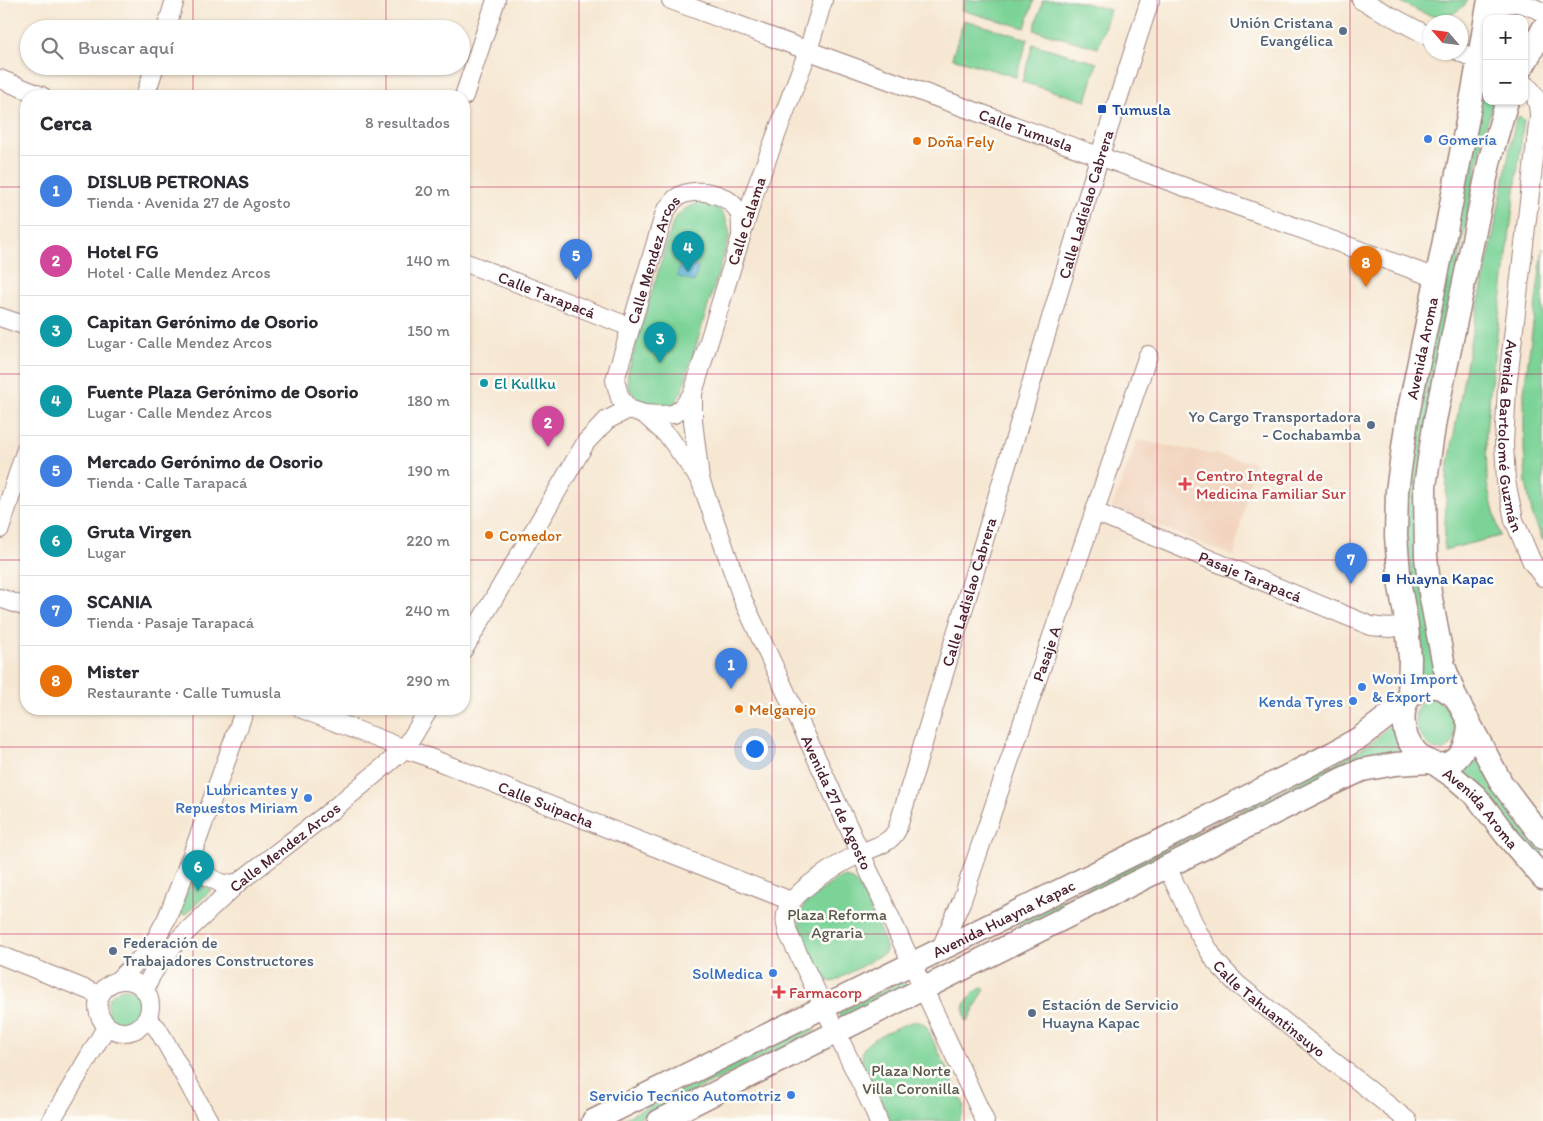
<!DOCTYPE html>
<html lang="es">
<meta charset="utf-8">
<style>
:root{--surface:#fff;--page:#f7f7f7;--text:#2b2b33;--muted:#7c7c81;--line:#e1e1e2;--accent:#d93025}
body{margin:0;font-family:Itim,sans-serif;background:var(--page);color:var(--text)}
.controls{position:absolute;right:15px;top:15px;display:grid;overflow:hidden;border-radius:10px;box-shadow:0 1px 4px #0004}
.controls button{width:45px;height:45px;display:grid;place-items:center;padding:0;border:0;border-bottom:1px solid var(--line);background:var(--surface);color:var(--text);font:25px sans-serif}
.compass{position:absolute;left:1423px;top:15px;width:45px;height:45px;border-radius:50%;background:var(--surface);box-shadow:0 1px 4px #0004;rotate:298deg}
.you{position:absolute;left:754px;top:748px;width:18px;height:18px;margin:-12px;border:4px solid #fff;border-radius:50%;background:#1a73e8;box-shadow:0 0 0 8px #1a73e833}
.badge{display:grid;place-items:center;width:32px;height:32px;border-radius:50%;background:var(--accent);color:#fff;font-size:16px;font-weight:700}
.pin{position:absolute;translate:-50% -41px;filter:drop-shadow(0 1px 2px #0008)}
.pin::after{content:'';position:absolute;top:26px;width:18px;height:15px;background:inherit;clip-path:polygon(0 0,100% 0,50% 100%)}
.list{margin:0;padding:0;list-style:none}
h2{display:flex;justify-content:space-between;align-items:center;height:65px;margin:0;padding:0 20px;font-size:21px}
h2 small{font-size:16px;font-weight:400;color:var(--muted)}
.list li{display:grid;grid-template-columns:32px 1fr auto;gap:15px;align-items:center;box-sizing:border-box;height:70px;padding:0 20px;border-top:1px solid var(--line)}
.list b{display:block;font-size:19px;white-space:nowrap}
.list p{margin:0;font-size:16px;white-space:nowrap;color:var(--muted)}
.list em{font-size:16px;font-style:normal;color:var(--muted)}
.icon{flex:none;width:28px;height:28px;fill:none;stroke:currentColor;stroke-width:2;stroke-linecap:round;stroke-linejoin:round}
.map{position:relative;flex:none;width:1543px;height:1121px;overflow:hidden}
.search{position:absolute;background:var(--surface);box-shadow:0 1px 4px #0004;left:20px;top:20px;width:450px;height:55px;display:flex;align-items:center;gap:12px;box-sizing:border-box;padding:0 18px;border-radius:28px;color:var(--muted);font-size:19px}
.panel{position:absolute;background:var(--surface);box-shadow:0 1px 4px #0004;left:20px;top:90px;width:450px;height:625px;border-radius:20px}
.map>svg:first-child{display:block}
.built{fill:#f2d4be}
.green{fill:#7cd397;stroke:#637961}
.water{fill:#61b7de;stroke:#566b84}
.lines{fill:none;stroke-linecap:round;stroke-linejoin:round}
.minor-casing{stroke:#a0837e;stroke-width:20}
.major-casing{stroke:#a0837e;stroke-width:25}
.minor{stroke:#fff;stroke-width:18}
.major{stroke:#fff;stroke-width:22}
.grid{fill:none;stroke:#c2185b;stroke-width:1;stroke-opacity:0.55}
.service-dot{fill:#5c6f8a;stroke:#fdfcf7;stroke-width:2}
.transit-dot{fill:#1a4fb4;stroke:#fdfcf7;stroke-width:2}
.shop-dot{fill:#3f7fe0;stroke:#fdfcf7;stroke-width:2}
.food-dot{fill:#e8710a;stroke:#fdfcf7;stroke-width:2}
.culture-dot{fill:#0f9aa8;stroke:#fdfcf7;stroke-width:2}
.health-dot{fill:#e0444e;stroke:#fdfcf7;stroke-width:2}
.labels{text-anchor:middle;stroke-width:5;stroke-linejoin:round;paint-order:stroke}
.service-label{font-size:16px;fill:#4e5e75;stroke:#fdfcf7;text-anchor:end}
.transit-label{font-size:16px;fill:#164399;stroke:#fdfcf7;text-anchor:start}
.street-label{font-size:16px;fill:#4a1f2b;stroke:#fdfcf7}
.shop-label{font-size:16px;fill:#366cbe;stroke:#fdfcf7;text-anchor:end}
.food-label{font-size:16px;fill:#c56008;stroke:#fdfcf7;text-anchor:start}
.culture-label{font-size:16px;fill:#0d838f;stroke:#fdfcf7;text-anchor:start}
.health-label{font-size:16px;fill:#be3a42;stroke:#fdfcf7;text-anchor:start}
.park-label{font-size:16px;fill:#59554b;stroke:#fdfcf7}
</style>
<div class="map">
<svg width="1543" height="1121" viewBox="0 0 1543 1121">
<rect width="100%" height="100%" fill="#fdfcf7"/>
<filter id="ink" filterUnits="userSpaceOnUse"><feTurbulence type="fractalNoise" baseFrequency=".02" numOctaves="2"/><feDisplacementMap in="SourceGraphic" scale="10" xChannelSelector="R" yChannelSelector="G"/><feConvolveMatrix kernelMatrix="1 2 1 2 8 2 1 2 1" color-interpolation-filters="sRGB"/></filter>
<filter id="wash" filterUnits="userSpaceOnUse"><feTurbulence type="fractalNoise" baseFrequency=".0096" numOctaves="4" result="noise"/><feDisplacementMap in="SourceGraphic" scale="20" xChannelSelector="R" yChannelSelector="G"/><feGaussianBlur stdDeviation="1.12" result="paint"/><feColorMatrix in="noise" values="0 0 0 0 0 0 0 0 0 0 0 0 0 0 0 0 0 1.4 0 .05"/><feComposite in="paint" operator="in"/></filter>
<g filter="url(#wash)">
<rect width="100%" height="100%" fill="#f6e7d2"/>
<path class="built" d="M1137,440L1254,462L1234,556L1112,507Z"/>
<path class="green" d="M964,0H1034L1025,28L961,10Z
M1043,0H1074L1110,10L1098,48L1034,30Z
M1397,0H1468C1465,5 1462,8 1457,11C1438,25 1415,9 1397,0Z
M964,20L1028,39L1016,77L952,58Z
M1033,44L1097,63L1086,101L1022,82Z
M1484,90L1487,92V101H1495L1484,131L1422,450L1439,671L1420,676L1422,654L1405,522L1412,452L1476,120Z
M1520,116L1524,120L1492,373L1486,432L1487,484L1500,536L1444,550L1447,475L1470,343L1491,246L1514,127L1516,120Z
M699,203C721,205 726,213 730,235L682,391C680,394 678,399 676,402C660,415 631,402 628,383C627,379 628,375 628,371L673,222C680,211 686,207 699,203Z
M1543,248V541L1532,514L1526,482L1524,449V392Z
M1433,698C1450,703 1465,736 1448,748C1427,764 1395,704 1433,698Z
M1393,721L1404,753L1020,928L1017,923L1359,751L1376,739Z
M1475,755L1543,851V863L1459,772L1465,767Z
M194,874L203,886L211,890L186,914H181L180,910Z
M842,877C850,877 854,880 859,886L885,942L886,950L885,953L835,981L830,982L823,977L801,931L799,919L805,903L837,879Z
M903,980L906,986L841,1019L838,1013Z
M983,987L985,989L967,1022C959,1005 969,995 983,987Z
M107 1007a18 18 0 1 1 36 0a18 18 0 1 1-36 0Z
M917,1021L924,1024L928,1030L964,1105L963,1112L959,1121H891L862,1062C862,1057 862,1051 865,1047C870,1038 907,1022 917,1021Z
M812,1025L815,1031L634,1121H619Z"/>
<path class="water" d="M681,262L698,267L694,282L677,276Z"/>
</g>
<g filter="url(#ink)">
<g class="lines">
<defs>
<g id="minor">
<path id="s1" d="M671,0C925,95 1182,185 1436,278"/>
<path id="s2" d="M823,0L808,51L756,188L693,393V421L700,479L743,600L985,1121"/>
<path d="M1361,0L1430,37"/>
<path d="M1486,13C1512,0 1517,0 1543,12"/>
<path d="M166,29L175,0"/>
<path d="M1460,52L1487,65"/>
<path d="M0,79L42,96"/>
<path id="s3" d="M1524,84C1536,92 1539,104 1539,117L1507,388L1504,444L1506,481L1514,520L1532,562L1543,577"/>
<path d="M145,96L155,66"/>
<path d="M464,96L496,0"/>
<path id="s4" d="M464,262L630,327"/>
<path d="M0,317L26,326"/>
<path id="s5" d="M693,393L683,407L674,414L660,415L644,414L629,409L620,398L615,380L665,212C668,208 671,203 675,199C691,185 730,192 739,213C741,218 741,226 741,232"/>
<path d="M644,414L669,437L698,477"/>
<path id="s6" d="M1095,512L1371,626L1389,628L1407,626"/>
<path d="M0,529L26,449"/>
<path d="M0,598L26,607"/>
<path d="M464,649L586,442L607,420L629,409"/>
<path id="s7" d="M302,709L405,749L420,754L791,901"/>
<path d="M189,861L209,877L222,884L238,883"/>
<path id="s8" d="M1166,865L1198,932L1216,962L1237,984L1408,1121"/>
<path id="s9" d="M940,950L962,900L1148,355"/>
<path d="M0,955L100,995"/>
<circle cx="124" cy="1006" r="26"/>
<path d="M118,980L144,955L155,940L167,918L193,852L245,709"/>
<path id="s10" d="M145,990L151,976L161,960L181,937L239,882L332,810L405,749L429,709"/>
<path d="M147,1019L157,1028L166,1043L209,1121"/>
<path d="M51,1121L107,1026"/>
<path id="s11" d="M878,1121L874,1110L788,933C786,925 784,918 787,910C794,890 840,863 859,854C873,847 889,845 897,830L1100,155L1150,0"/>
</g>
<g id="major">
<path d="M1524,65L1543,29"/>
<path id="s12" d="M1409,697L1410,658L1407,626L1400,586L1396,536L1397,491L1407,419L1442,251L1473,91L1489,0"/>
<path d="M1456,698L1444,666L1430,593L1426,556L1425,486L1435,420L1490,159L1507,101"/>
<path d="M1469,723C1466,795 1397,761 1404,712C1405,702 1409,696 1418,691C1433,682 1444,688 1456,698L1502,784L1543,838"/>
<path id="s13" d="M1435,764L1455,778L1476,796L1505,834L1543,878"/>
<path id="s14" d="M593,1121L1154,844L1333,753L1361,737L1406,702"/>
<path d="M659,1121L1340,780L1362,770L1395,764L1429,762"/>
</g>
</defs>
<use href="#minor" class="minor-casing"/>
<use href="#major" class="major-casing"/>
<use href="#minor" class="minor"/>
<use href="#major" class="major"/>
</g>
</g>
<path class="grid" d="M193,0V29M386,0V29M579,0V1121M772,0V1121M964,0V1121M1157,0V1121M1350,0V1121M193,66V96M386,66V96M0,187H26M464,187H1543M0,374H26M464,374H1543M0,560H26M464,560H1543M193,709V1121M386,709V1121M0,747H1543M0,934H1543"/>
<g class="service-dot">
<circle cx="1343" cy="31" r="5"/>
<circle cx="1371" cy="425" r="5"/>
<circle cx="113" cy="951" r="5"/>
<circle cx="1032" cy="1013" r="5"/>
</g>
<g class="transit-dot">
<rect x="1097" y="104" width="10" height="10" rx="2.5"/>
<rect x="1381" y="573" width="10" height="10" rx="2.5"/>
</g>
<g class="shop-dot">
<circle cx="1428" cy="139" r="5"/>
<circle cx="1362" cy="687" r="5"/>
<circle cx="1353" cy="701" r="5"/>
<circle cx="308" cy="798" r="5"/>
<circle cx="773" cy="973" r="5"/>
<circle cx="791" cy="1095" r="5"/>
</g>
<g class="food-dot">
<circle cx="917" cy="141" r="5"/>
<circle cx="489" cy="535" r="5"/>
<circle cx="739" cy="709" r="5"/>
</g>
<circle class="culture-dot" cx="484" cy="383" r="5"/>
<g class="health-dot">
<path d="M1182.5 476.5h5v5h5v5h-5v5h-5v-5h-5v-5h5z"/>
<path d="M776.5 984.5h5v5h5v5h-5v5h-5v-5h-5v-5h5z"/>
</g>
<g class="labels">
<g class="service-label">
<text x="1333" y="28">Unión Cristana<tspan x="1333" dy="18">Evangélica</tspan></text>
<text x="1361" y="422">Yo Cargo Transportadora<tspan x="1361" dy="18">- Cochabamba</tspan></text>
<text x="123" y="948" text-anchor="start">Federación de<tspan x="123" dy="18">Trabajadores Constructores</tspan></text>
<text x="1042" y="1010" text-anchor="start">Estación de Servicio<tspan x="1042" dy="18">Huayna Kapac</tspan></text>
</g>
<g class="transit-label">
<text x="1112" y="115">Tumusla</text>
<text x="1396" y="584">Huayna Kapac</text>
</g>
<g class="street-label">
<text dy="6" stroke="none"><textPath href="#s1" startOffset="378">Calle Tumusla</textPath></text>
<text dy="6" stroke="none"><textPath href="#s11" startOffset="1024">Calle Ladislao Cabrera</textPath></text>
<text transform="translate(746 221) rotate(-72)" y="6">Calle Calama</text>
<text dy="6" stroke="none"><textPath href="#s5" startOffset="234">Calle Mendez Arcos</textPath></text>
<text dy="6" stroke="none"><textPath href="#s4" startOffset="89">Calle Tarapacá</textPath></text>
<text dy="6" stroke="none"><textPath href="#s12" startOffset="352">Avenida Aroma</textPath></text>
<text dy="6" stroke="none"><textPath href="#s3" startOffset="359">Avenida Bartolomé Guzmán</textPath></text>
<text dy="6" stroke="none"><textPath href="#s6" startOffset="168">Pasaje Tarapacá</textPath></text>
<text dy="6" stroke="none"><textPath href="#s11" startOffset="619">Calle Ladislao Cabrera</textPath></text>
<text dy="6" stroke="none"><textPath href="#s9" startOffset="315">Pasaje A</textPath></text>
<text dy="6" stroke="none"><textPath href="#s2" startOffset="852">Avenida 27 de Agosto</textPath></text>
<text dy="6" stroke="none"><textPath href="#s7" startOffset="262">Calle Suipacha</textPath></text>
<text dy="6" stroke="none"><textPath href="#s13" startOffset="64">Avenida Aroma</textPath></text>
<text dy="6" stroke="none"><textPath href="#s10" startOffset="202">Calle Mendez Arcos</textPath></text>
<text dy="6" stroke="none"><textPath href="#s14" startOffset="458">Avenida Huayna Kapac</textPath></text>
<text dy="6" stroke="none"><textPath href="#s8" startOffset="180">Calle Tahuantinsuyo</textPath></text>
</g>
<g class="shop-label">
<text x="1438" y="145" text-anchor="start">Gomería</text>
<text x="1372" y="684" text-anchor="start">Woni Import<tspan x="1372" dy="18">&amp; Export</tspan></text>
<text x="1343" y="707">Kenda Tyres</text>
<text x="298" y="795">Lubricantes y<tspan x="298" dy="18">Repuestos Miriam</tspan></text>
<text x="763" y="979">SolMedica</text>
<text x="781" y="1101">Servicio Tecnico Automotriz</text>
</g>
<g class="food-label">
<text x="927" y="147">Doña Fely</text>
<text x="499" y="541">Comedor</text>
<text x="749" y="715">Melgarejo</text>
</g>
<g class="culture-label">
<text x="494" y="389">El Kullku</text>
</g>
<g class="health-label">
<text x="1196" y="481">Centro Integral de<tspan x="1196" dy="18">Medicina Familiar Sur</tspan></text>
<text x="789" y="998">Farmacorp</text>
</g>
<g class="park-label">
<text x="837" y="920">Plaza Reforma<tspan x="837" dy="18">Agraria</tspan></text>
<text x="911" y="1076">Plaza Norte<tspan x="911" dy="18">Villa Coronilla</tspan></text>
</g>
</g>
</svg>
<div class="controls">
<button>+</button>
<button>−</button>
</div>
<svg class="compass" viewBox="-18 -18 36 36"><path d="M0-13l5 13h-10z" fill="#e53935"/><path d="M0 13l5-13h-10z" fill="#7c7c81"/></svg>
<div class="you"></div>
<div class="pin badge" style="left:731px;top:689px;background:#3f7fe0">1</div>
<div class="pin badge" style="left:548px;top:447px;background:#d1479c">2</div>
<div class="pin badge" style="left:660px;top:363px;background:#0f9aa8">3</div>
<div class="pin badge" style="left:688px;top:272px;background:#0f9aa8">4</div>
<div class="pin badge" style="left:576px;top:280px;background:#3f7fe0">5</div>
<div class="pin badge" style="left:198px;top:891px;background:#0f9aa8">6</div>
<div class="pin badge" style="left:1351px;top:584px;background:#3f7fe0">7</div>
<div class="pin badge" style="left:1366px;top:287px;background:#e8710a">8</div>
<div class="search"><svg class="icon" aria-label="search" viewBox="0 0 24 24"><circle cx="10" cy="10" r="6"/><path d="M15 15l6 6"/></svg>Buscar aquí</div>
<section class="panel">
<h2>Cerca<small>8 resultados</small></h2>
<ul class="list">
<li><span class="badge" style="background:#3f7fe0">1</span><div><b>DISLUB PETRONAS</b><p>Tienda · Avenida 27 de Agosto</p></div><em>20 m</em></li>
<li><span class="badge" style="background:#d1479c">2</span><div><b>Hotel FG</b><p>Hotel · Calle Mendez Arcos</p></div><em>140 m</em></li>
<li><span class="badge" style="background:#0f9aa8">3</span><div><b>Capitan Gerónimo de Osorio</b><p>Lugar · Calle Mendez Arcos</p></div><em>150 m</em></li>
<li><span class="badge" style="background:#0f9aa8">4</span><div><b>Fuente Plaza Gerónimo de Osorio</b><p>Lugar · Calle Mendez Arcos</p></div><em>180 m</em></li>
<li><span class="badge" style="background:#3f7fe0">5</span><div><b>Mercado Gerónimo de Osorio</b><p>Tienda · Calle Tarapacá</p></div><em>190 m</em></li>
<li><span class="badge" style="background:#0f9aa8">6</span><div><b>Gruta Virgen</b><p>Lugar</p></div><em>220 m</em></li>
<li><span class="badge" style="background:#3f7fe0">7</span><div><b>SCANIA</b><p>Tienda · Pasaje Tarapacá</p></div><em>240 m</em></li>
<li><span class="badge" style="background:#e8710a">8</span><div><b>Mister</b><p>Restaurante · Calle Tumusla</p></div><em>290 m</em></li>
</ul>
</section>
</div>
